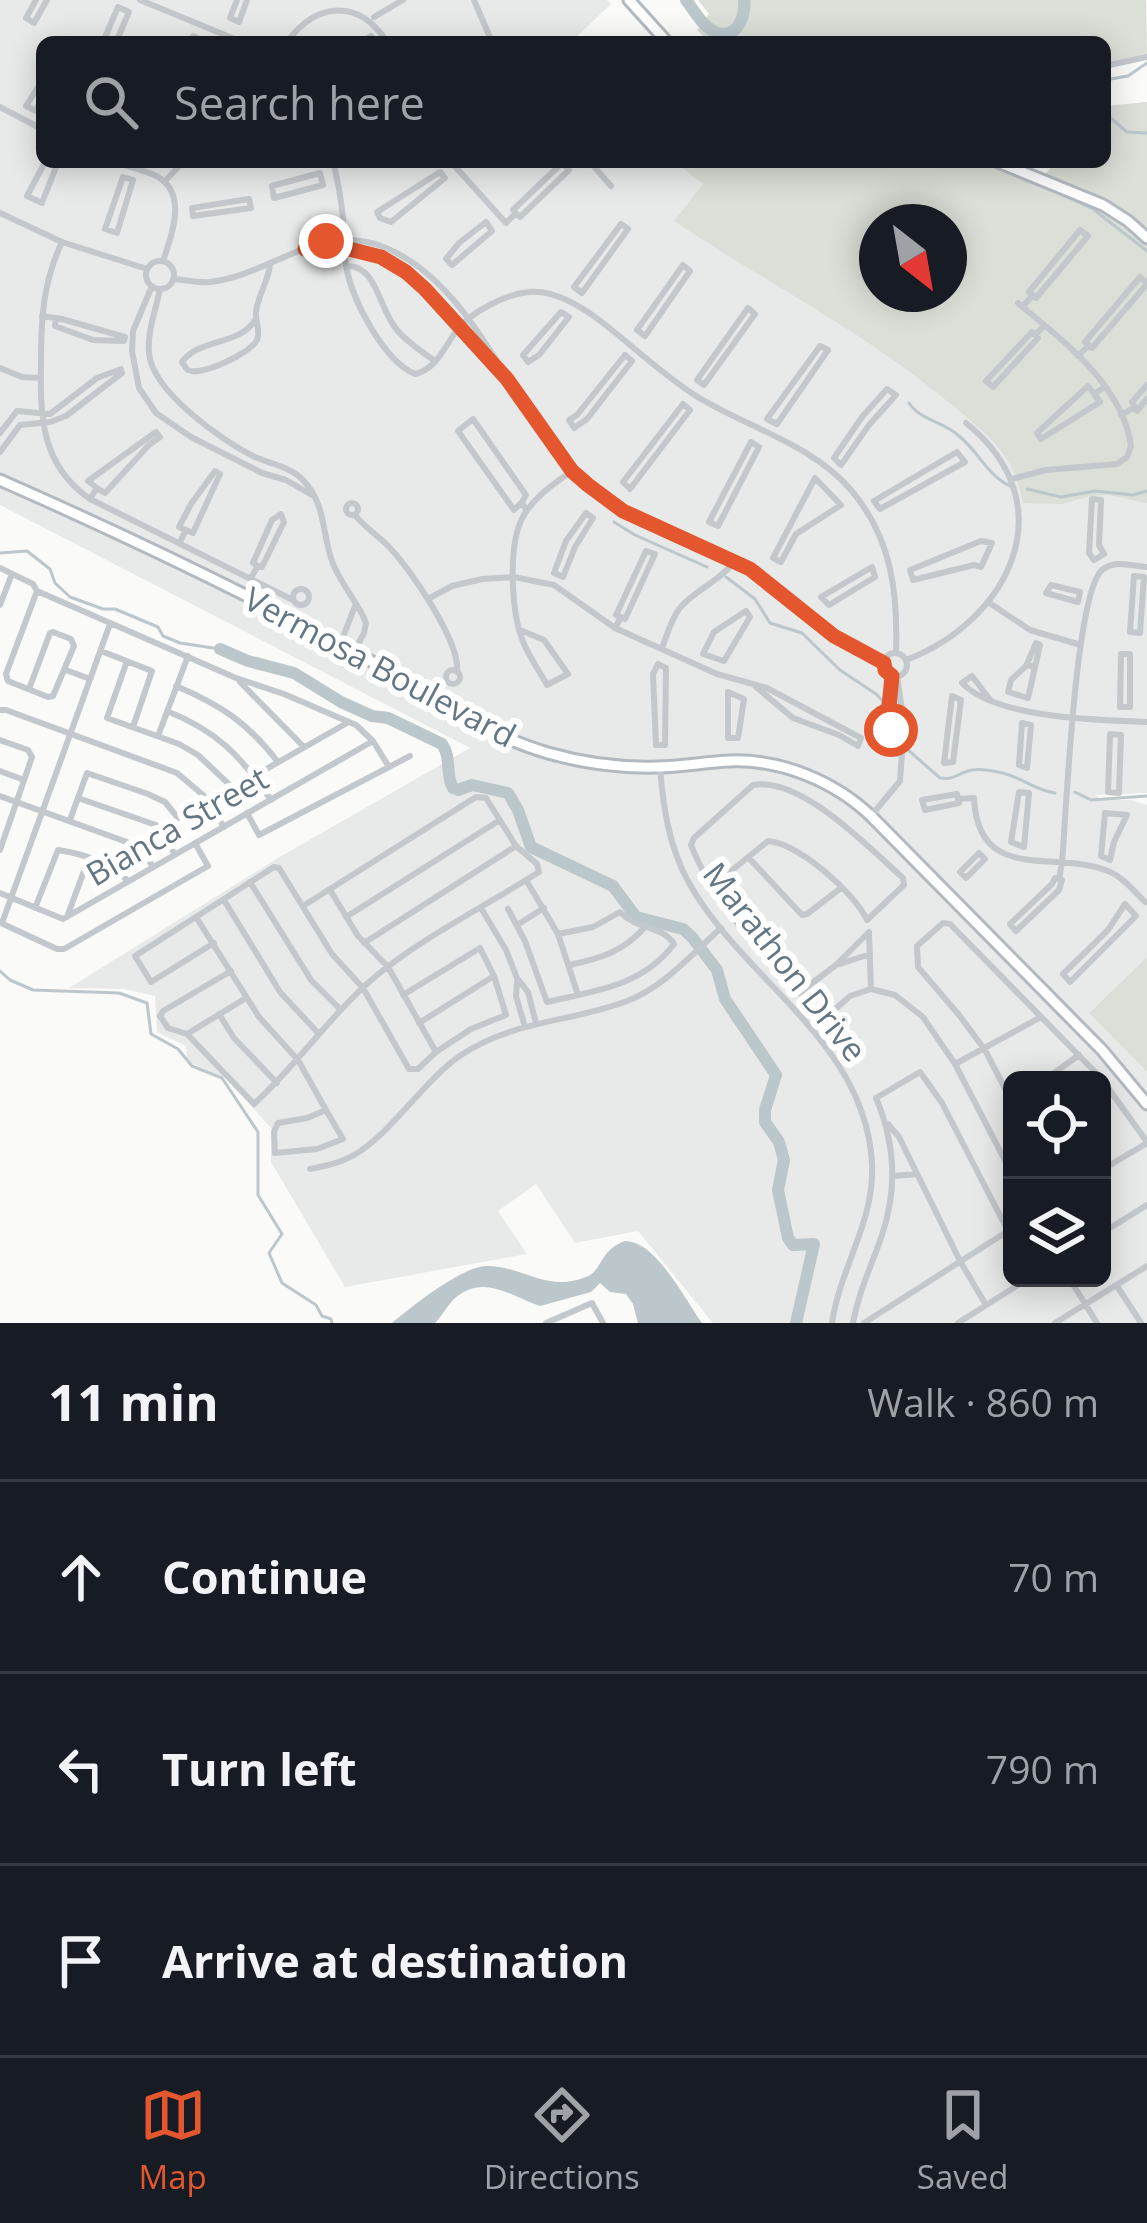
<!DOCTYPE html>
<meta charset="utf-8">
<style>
:root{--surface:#171b24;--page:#20242c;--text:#f1f3f6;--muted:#9ea1a6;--line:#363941;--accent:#e4572e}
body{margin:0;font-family:"Open Sans",sans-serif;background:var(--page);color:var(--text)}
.controls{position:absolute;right:36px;bottom:36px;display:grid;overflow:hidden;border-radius:18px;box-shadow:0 6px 30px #0003}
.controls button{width:108px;height:108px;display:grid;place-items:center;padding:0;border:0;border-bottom:3px solid var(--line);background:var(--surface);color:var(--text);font:60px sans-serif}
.compass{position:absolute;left:859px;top:204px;width:108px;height:108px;border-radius:50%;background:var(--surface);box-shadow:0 6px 30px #0003;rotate:149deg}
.stop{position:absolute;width:36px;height:36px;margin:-27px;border:9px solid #e4572e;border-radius:50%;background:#fff}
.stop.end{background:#e4572e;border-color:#fff;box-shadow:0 3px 12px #0008}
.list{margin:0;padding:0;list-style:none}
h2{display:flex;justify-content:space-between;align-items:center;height:156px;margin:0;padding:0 48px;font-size:51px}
h2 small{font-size:39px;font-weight:400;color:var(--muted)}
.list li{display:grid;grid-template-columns:78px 1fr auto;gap:36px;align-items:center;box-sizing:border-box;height:192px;padding:0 48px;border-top:3px solid var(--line)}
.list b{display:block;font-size:45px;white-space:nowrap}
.list em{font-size:39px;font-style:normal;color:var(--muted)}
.icon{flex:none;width:66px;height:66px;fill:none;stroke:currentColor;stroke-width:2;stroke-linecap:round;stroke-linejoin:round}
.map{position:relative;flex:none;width:1147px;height:1323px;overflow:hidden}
.search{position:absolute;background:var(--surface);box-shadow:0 6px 30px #0003;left:36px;right:36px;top:36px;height:132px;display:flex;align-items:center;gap:30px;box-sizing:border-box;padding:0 42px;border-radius:18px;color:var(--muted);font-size:45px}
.sheet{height:732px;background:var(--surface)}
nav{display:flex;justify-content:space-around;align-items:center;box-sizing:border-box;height:168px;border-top:3px solid var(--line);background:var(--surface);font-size:33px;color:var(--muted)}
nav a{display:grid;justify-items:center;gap:6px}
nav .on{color:var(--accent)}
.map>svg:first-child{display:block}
.built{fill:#e8e9e9;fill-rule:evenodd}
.green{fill:#dadfd7;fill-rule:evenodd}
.water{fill:#bbc7cb}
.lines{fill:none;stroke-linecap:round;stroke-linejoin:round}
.stream{stroke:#bbc7cb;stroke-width:3}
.river{stroke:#bbc7cb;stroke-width:12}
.secondary-casing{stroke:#b3babf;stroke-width:15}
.street{stroke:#c3c8cc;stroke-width:6}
.secondary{stroke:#fff;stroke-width:9}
.route{stroke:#e4572e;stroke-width:15}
.labels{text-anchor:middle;stroke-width:12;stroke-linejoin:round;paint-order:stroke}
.street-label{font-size:33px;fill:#657683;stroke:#fff}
</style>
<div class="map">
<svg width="1147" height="1323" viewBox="0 0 1147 1323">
<rect width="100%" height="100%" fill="#fafaf8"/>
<path class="built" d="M0,0H607L611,4L571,42H42V162H966L1147,271V793L1095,795L1102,800H1131L1147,805V957L1089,1013L1147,1072V1323H713L638,1231L575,1243L536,1184L498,1211L527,1254L345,1287L271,1162V1128L226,1078L187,1061L186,1046L157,1032L155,996L124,989L69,988L278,858L470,748L0,505ZM877,222H949V294H877ZM1012,1080H1102V1278H1012Z"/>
<path class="green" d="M698,0H1146L1147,55L1105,64V42H697L703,36L697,30L709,14Z
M1147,102V236L1128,219L1043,176L1057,162H1105V106Z
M675,162H991L1118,217L1147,240V503L1108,495L1090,496L1062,504L1023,503C1019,482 1011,461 996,445C982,429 964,415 947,401C863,331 765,282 674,221L703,184ZM877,222H949V294H877Z
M1147,957V1072L1089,1013Z"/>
<path class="water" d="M625,1241C656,1241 684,1298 702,1323H638L633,1304L626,1294L610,1292L600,1283L591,1292L540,1306C510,1296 483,1273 454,1299C447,1306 442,1316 435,1323H392C411,1307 461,1267 486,1266C520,1265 547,1293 586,1277C603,1271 598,1251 625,1241Z"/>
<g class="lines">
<path class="stream" d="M1105,80L1128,76L1147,63
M1105,113L1127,132L1147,133
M1013,162L1061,183
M1038,183L1093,209L1147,251
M1097,197L1110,202L1125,214
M909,403C921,421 943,421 959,436C979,452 986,474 1010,486
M1027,489L1061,497L1095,491L1133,495L1147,491
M614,522L635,535L707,567
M0,553L27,551L50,569L55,583L70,597L103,609H115L158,627L163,636L180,643L220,649
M726,577L755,599L770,623L802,633L840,670L876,694L882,700L884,709L885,732L892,740
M907,749L940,778C953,780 956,775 968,771C977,768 989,770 998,772C1019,775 1035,791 1055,793
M1075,792L1091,800L1147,796
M0,971L10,980L33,990L119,993L147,1003L151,1034L178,1049L192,1066L222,1078L258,1132V1195L282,1234L269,1253L282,1283L316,1305L322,1316L331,1319L332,1323"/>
<path class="river" d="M686,0C694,10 702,26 715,32C736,41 746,17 744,0
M220,649L248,661L294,673L341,702L372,716L388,718L442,744C452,758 445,775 453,788L458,790L472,785L508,793L518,810L531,847L613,886L636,917L683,929L692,937L717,970L725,999L776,1075L765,1110V1122L779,1142L784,1160L778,1190L788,1238L793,1245L814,1244L796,1323"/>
<defs>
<path id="secondary" d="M629,0L667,42
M998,162L1103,205L1128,221L1147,238
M0,480C118,532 233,587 346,647C413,683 475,732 548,753C583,763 621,768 657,767C681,767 705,762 730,761C781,759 834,781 871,816L1102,1050L1147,1104"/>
</defs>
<use href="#secondary" class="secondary-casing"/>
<path class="street" d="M36,0L26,18L34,23L47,0
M140,0L242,42
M237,0L230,18L239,22
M474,0L492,42
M374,17L403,0
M239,22L247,0
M103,42L118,7L129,12L116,42
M190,42L193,36L202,40
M287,42C318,0 360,0 387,42
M362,42L371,36L374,42
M1105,66L1147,57
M42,81L26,106L36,111L42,98
M0,107L42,129
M45,162L27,196L42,203L58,162
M114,162C126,166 140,169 152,174C189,189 173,232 163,261
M333,162C338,180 341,199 343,218C344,233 343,250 346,265C351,299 384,361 415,374C437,369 444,347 457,330C471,312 506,294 529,292C554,289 584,308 603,323C634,347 663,375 696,396C746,427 812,444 851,490C892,538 898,593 896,653
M451,162L506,223L516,213
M590,162L611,186
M562,163L569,170L520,217L513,210Z
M440,172L445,178L391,222L380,218L377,212Z
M320,173L323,185L274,198L272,186Z
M123,177L133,180L117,233L105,229Z
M166,180L183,162
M249,199L251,208L193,216L192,208Z
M0,213L62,242L147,269
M486,222L492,231L452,265L446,259L459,243Z
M621,224L628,229L582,293L574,287Z
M62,242C43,282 41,319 41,362C40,417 41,465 90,499L293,600
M316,248C405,240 447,317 501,372
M146 275a14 14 0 1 1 28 0a14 14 0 1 1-28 0Z
M683,265L690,271L645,336L637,330Z
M346,266C377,264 379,310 397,330C407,342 422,352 435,361
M174,279C186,280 198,283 210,282C272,275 318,221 384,247C478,285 512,415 582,480C631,525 695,537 750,569C782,588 806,617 836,638C851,648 868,655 884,663
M152,286L133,331L132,351L139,388L156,413L191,437L262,473L286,480L312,495
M160,289C156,309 147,332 149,353C152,391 221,440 253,456C269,464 290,466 303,480C325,503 322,530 331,558C338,582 358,601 366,623L364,633L354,652
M1023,306L1033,295L1029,292L1080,230L1088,236L1036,298L1033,295
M748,308L755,314L704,385L697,380Z
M561,312L569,317L539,355L528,362L523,355Z
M42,316L62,319L125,337L124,341L93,340L55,326L56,318
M255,320C239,346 199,338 182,362C184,365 185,368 188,370C200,377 251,353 257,340C261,331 255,321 256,312C258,295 268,282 270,265
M1035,335L1032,332L986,381L993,387L1038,338L1035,335L1044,326
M1089,345L1085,342L1140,277L1147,283
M820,346L828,350L777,424L767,419Z
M625,355L632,361L587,419L574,428L569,420L577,415Z
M1078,356L1089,345L1092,348L1147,284
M0,368L22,377L41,378
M887,389L896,395L869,425L841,465L834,458L862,417Z
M1094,394L1100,402L1041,439L1037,433L1088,386L1094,394L1103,388
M683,404L690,410L630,489L623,482Z
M1135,407L1132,402L1147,385
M1121,415L1135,407L1137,411L1147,399
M0,433L17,411L50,414L97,378L121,369L122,373L66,416L50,422L20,425L0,452
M751,442L759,447L718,526L709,522Z
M957,452L965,462L880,509L874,501Z
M815,478L841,505L796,534L781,562L773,558Z
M1012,479L1046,470L1117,464L1127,457L1131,446C1123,385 1062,340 1018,303
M90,499L97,488L88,481L156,432L160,437L149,445L105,493L97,488
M1092,499L1101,500L1099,545L1104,554L1094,560L1089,553Z
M522,502L514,510L458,431L473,419L526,495L522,502L526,510
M346 509a6 6 0 1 1 12 0a6 6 0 1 1-12 0Z
M586,513L593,518L575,547L563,577L554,573L566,541Z
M355,515C365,528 379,536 390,548C411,570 461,643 457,672
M981,541L992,543L981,567L974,565L913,580L910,570Z
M180,542L186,530L193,533L220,474L215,471L191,504L179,527L186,530
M872,567L875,577L829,605L821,597Z
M0,568L33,584L37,591L236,678L284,694L356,725L373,741L389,767
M252,576L258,566L262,567L284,522L281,514L272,520L253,563L258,566
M1134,576L1144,577L1140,633L1130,632Z
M1051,585L1080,592L1078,602L1046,593Z
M293 597a8 8 0 1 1 16 0a8 8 0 1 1-16 0Z
M428,599L452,586L482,579L514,577L554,585L615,628L717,674L767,688L861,738L858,746L839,735L793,718L756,687
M988,602L1030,630L1081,645
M0,605L12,574
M746,611L750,617L724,661L703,654L714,632Z
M615,628L621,617L625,619L655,554L646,551L616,615L621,617
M520,630L544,640L568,674L547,685C540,672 530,658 524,644C511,614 507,543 524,515C535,496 555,483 572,471
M340,645L355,606
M662,648C667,635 671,620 679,609C694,590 719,582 734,562
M101,651L152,671L133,727
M883 665a12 12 0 1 1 24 0a12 12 0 1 1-24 0Z
M1121,654H1130V707H1120Z
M906,660C1011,620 1066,503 966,423
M127,661L107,718L179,744L198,755L233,788L347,723
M658,664L666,668L665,745H656L653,674Z
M1027,664L1036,643L1040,645L1035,667
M1027,665L1035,667L1028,698L1008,692L1011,680Z
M66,670L90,679
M446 677a7 7 0 1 1 14 0a7 7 0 1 1-14 0Z
M893,676C889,705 890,727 899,754
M240,682L304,747
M176,686C221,705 248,723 278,762
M29,689L50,633L53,632L71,639L74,646L53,696L48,697L8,681L6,674L37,591
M728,692L744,699L738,738H728Z
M952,696L961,700L953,762L944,763Z
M991,701L972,676L962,683C997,719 1099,720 1147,722
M0,710H6L177,773L203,795L224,827
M167,711C217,731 241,756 271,800
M1022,723L1031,725L1027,768L1019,765Z
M1110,734L1121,735L1119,793L1108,792Z
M158,736L188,656
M0,740L28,750L32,757L0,850
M660,767C663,807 669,847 689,883C744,981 865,1041 872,1163C875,1222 840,1267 832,1323
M0,771L24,780
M1019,792L1029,793L1024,847L1011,842Z
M957,794L959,803L925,810L922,800Z
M0,796L135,845L144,853L153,867
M78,798L156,825L174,853
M958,799L974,798C978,885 1055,849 1108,871C1123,877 1134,891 1145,902
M247,813L259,835L410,756
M1105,813L1127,815L1114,842L1110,860L1101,856Z
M871,816L900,781L904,724L897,676
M70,820L87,773L148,794L165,802L178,818L161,830
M979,853L985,859L966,878L960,872Z
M749,858L802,915L807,914L841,888
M1055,878L1062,880L1059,890L1016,931L1010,924L1052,884Z
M1059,879L1062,863C1066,817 1075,594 1102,570C1115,559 1132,566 1147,567
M250,882L311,980L341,1010
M710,888L768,841C799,844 854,892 867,920
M330,890L358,936L388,967L436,1052L471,1029L506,1015L494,976L480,948L403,995
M0,893L63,919L373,741
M224,900L280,992L319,1034
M1125,904L1136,916L1070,982L1063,974L1108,930Z
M303,906L476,797L486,798L516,846L537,864L539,872L526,880L558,934L578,995
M35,908L58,850C85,854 109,862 128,881
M481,908L506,950L517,978L528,992L536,1023
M508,909L525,941L547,1002C594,991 643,986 674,944C662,925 637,930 620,912L593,927L558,934
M67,917L84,871
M196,917L259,1017L298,1060L326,1110L307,1118L278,1123L274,1132L275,1153L317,1149L343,1139L326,1110
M346,917L500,820
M867,920L904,885L903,878C869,848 801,776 753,785L694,838L691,845C714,903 757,948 799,993L836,965L869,932
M2,923L110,624
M3,924L57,949H64L208,866L195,843
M517,925L544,908
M869,933L871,989
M214,943L151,982L135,956L274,867L279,868L332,954L363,988L409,1069H418L436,1052
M364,943L516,846
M840,964L870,954
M570,965C601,958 623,952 645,927
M231,971L163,1011L160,1016L168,1028L187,1034L246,998
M517,982L516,996L525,1027
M219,1014L234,1038L277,1083
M419,1023L494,976
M812,1030L850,996L871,989L895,995L923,1017L955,1064L1012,1174
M187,1034L254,1104C298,1064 331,1014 376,976C419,940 478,910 526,880
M955,1064L1041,1017
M1058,1080L1054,1073L1079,1055
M1012,1102L985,1050L959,1015L918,967L917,946L943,923L950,924L1101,1078L1147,1142
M888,1124L899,1137L960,1261L986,1305
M1102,1162L1105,1168L1147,1143
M310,1169C325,1166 340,1163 354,1155C392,1133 423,1081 461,1055C514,1020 572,1022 627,1001C664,987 692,954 721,928
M893,1176L917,1174
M1102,1233L1147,1205
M1069,1278L1097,1323
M1117,1286L1141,1323
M546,1323L592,1303L603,1323
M853,1323C859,1290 872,1265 882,1235C898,1188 895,1143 876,1098L920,1072L942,1103L1008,1231L864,1323
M958,1323L1029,1278
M1055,1323L1147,1266"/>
<use href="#secondary" class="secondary"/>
</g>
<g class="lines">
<path class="route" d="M326,241L305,249L345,248L381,257L406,272L425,289L507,379L572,471L588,485L623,511L750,569L834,636L884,663L885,670L892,676L889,707L891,730"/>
</g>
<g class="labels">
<g class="street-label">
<text transform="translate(380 667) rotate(28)" y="12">Vermosa Boulevard</text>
<text transform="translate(177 826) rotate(-30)" y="12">Bianca Street</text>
<text transform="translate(785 962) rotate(52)" y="12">Marathon Drive</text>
</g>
</g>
</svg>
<div class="controls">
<button><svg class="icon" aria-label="locate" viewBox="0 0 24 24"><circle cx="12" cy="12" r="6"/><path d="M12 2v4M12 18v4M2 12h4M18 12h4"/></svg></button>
<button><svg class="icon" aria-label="layers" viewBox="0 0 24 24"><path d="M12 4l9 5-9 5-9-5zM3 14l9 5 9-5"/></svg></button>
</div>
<svg class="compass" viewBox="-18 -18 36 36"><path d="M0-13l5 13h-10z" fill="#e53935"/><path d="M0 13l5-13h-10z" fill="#9ea1a6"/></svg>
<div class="stop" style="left:891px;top:730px"></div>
<div class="stop end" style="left:326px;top:241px"></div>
<div class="search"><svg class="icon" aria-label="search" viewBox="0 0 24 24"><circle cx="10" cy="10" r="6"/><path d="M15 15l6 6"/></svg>Search here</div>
</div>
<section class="sheet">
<h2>11 min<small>Walk · 860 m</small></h2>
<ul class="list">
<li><svg class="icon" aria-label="ahead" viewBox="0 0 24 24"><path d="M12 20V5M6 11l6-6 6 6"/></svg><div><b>Continue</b></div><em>70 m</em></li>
<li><svg class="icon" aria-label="left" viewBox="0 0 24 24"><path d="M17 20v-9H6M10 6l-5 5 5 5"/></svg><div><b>Turn left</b></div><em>790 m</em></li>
<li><svg class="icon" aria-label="arrive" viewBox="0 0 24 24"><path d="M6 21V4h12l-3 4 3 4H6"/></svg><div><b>Arrive at destination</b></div></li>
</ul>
</section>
<nav>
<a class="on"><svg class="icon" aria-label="map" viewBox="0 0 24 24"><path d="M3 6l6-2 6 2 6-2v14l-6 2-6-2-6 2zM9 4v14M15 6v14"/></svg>Map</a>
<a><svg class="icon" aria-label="directions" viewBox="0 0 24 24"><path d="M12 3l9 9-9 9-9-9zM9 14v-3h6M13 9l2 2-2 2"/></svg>Directions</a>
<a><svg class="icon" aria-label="saved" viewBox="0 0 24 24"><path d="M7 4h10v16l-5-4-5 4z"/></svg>Saved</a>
</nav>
